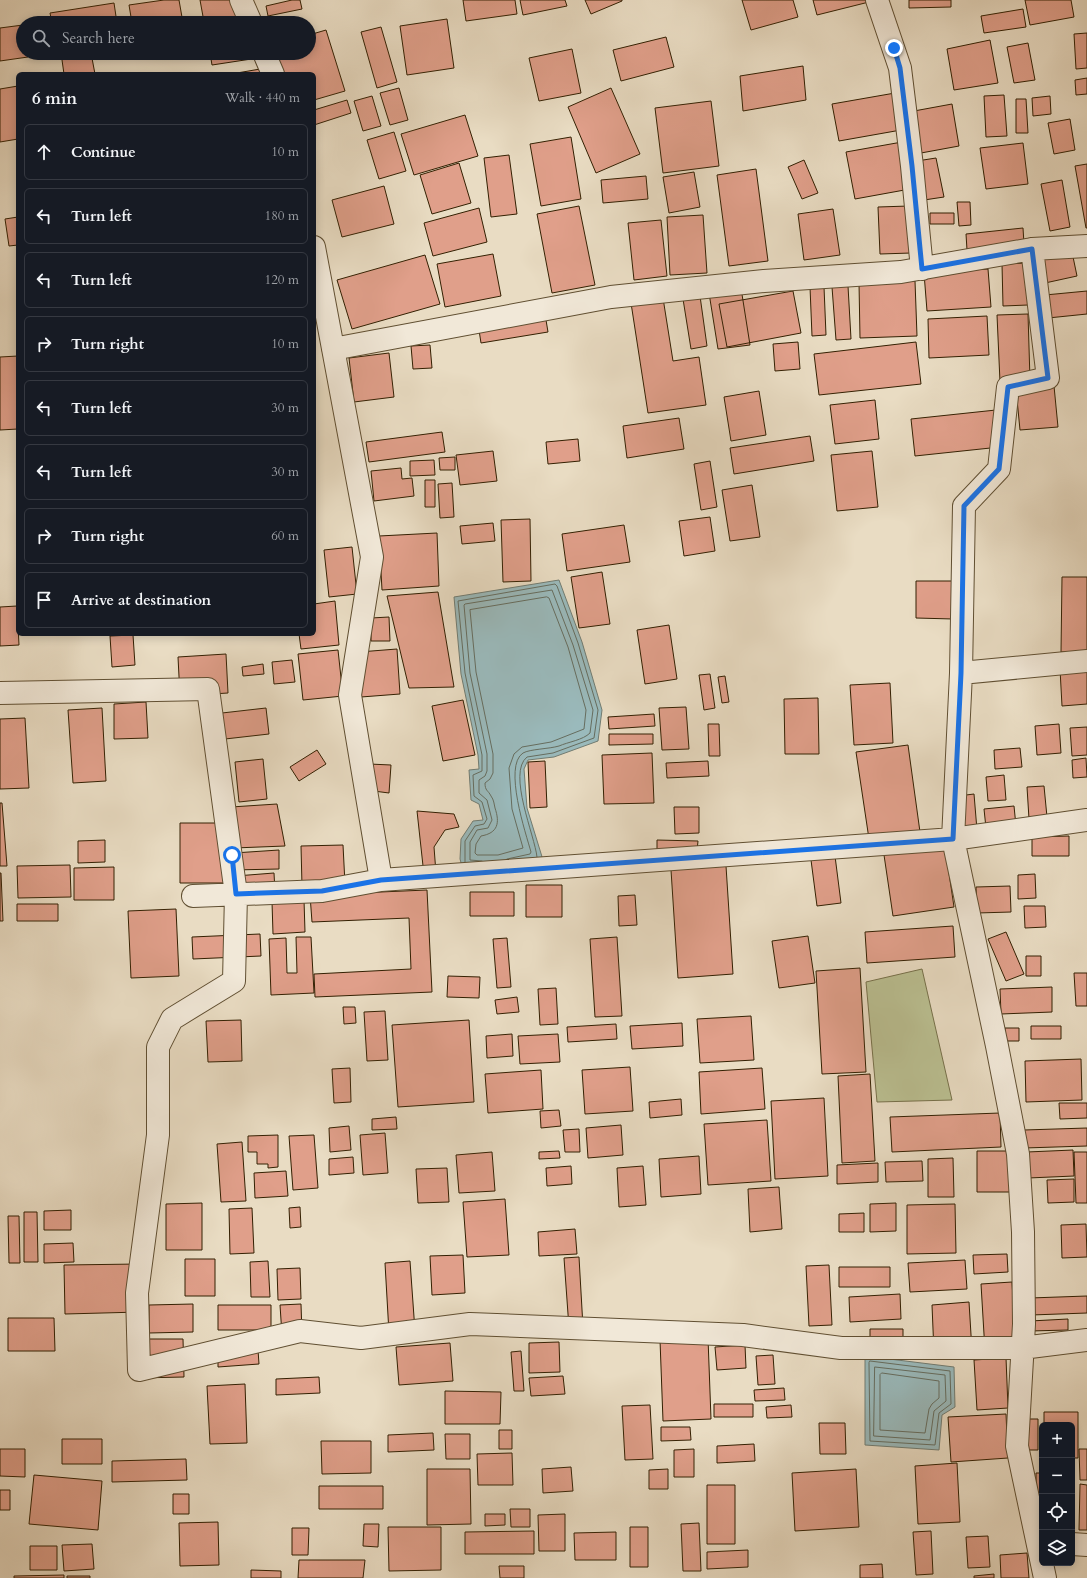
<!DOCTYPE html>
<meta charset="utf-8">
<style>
:root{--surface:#171b24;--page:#20242c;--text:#f1f3f6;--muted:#9ea1a6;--line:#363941}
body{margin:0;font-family:Cardo,serif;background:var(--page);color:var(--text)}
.controls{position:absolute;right:12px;bottom:12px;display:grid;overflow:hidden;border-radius:6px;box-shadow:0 2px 10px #0003}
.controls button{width:36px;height:36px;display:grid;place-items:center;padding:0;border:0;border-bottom:1px solid var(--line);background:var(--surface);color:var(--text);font:20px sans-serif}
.stop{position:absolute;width:12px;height:12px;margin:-9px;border:3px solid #1a73e8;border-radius:50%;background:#fff}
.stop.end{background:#1a73e8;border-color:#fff;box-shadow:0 1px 4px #0008}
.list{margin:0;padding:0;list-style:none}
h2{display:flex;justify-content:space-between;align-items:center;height:52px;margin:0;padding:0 16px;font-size:17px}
h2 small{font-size:13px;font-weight:400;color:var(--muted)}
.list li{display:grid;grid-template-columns:26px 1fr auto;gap:12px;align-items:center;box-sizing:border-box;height:56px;margin:0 8px 8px;padding:0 8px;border:1px solid var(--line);border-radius:6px}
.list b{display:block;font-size:15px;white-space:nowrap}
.list em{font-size:13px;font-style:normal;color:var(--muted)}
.icon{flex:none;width:22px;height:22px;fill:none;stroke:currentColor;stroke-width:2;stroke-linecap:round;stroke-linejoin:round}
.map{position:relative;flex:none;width:1087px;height:1578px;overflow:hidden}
.search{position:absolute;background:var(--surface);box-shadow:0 2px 10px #0003;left:16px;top:16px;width:300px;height:44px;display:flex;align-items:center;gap:10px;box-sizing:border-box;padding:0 14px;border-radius:22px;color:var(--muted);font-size:15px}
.panel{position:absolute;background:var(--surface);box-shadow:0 2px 10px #0003;left:16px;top:72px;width:300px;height:564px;border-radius:6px}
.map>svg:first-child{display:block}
.green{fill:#babf91;stroke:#76704a}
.water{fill:#9ababc;stroke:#717c72}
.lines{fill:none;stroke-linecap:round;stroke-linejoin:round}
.shore{stroke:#666d5f;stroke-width:1}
.building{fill:#e09f8a;stroke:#332002}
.minor-casing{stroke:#604f32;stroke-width:24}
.minor{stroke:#f1e8d8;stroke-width:22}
.route{stroke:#1a73e8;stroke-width:5}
</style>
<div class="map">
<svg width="1087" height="1578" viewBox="0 0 1087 1578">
<rect width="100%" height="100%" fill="#e9dcc3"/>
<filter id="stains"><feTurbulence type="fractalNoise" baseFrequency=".005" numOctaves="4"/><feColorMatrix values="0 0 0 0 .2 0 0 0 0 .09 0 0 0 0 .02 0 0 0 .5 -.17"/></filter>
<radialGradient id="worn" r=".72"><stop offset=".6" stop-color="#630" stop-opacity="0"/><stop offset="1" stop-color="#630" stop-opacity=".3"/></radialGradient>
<path class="green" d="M922,969L952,1100L877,1102L866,982Z"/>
<path class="water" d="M559,580L582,642L602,710L598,741L554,757L528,760L524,769L527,808L543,860L463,870L460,859L461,839L473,821L483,820L479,804L471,800L469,770L479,769L478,755L461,674L454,597Z
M865,1356L954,1367L955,1407L942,1415L939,1450L865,1445Z"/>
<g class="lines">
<path class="shore" d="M547,597L549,598L568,647L586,710L584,729L551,742L522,747L514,754L509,768L512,809L523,848L498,855H477L475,853L476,844L481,836C498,833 500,823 495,808C494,804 494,800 491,796C488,790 485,791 485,783L490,779L493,773V754L476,672L470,610Z
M482,861L470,860V842L477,830L488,828L492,820L487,800L479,793V780L485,776L487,771V754L470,673L464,605L465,604L552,590L573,645L593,710L590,733C583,740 568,742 559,746C549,749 530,749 523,753C503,766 526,834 531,852L530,854L507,859
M465,862V841L475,826L484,824L487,819L482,802L474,796L473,775L482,771V755L465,673L458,601L555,584L557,586L578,643L598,710L594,738L553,753L527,757C507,773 535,836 537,857
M870,1361L950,1371L951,1404L939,1413L935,1445L870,1441L869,1363Z
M875,1367L945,1375L946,1401L934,1411L930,1440L874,1436Z
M882,1373L939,1381V1398L932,1404L929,1409L925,1433L880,1430V1375Z"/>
</g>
<path class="building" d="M164,0H179L183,23H132L129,5Z
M200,0H237L239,17L204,22Z
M292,0H300L302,9L268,16L266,6Z
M463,0H515L517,14L466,21Z
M520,0H565L567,6L523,15Z
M585,0H622V1L591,14Z
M742,0H793L798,17L751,30Z
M813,0H877L817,15Z
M909,0H951V7L909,8Z
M1025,0H1071L1074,17L1030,25Z
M114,3L117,23H52L50,13Z
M1023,9L1026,27L984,33L981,16Z
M447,19L454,68L407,75L400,26Z
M23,25V53H28V57L0,61V28Z
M381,27L397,82L377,88L361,32Z
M326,30L345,91L314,100V74H283L277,53H309V35Z
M1087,33V68L1076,69L1074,34Z
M666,37L674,67L621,81L613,50Z
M990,40L998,83L954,90L947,49Z
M1028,43L1035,80L1014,83L1007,47Z
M572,49L581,93L539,101L529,58Z
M61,53H91L95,74H64Z
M210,53H257L258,58L212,65Z
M803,66L806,100L743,111L740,76Z
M266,68L267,74H237V73Z
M1087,78V94L1076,95L1075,80Z
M18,86V139L0,142V89Z
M399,88L408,120L390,125L380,93Z
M611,88L640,154L596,173L568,107Z
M895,93L901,130L839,141L832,104Z
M1004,95L1007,136L986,137L984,96Z
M372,96L381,126L363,131L354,101Z
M1050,96L1051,114L1033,116L1032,98Z
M1016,99H1026L1028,133H1016Z
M347,100L351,113L314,125V110Z
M711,101L719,166L663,173L655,108Z
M952,104L959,146L921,153L914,111Z
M465,115L478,156L414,175L401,134Z
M1070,119L1075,150L1054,154L1048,123Z
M394,132L406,171L379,179L367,140Z
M571,137L581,199L541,206L530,144Z
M902,142L910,189L855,199L846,152Z
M1023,143L1028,184L986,189L980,148Z
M509,155L517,214L491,217L484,158Z
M936,158L944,197L924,200L917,161Z
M804,160L818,193L802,199L788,167Z
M459,163L471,203L432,214L420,175Z
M1087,164V228H1086L1075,166Z
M756,169L768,261L729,266L717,175Z
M694,172L700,207L669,213L663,177Z
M646,176L648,199L603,203L601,180Z
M1062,180L1070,227L1050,231L1041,184Z
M384,186L394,224L342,237L332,200Z
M957,202H970L971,225L959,226Z
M579,206L595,285L552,293L537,214Z
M909,206L911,253L880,254L878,207Z
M479,208L487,242L433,256L424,223Z
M833,209L840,255L804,260L798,214Z
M930,213H954V224H930Z
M703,215L707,273L670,275L667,217Z
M18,217V245L9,246L5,219Z
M661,220L667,276L634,280L628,223Z
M1023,228L1024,244L967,250L966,234Z
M1072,252L1077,276L1045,283L1040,258Z
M493,254L501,296L445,307L437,264Z
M425,255L440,304L352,329L337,280Z
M1027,263L1028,305L1003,306L1002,264Z
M988,269L991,307L927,311L924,273Z
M915,281L917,336L860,338L859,283Z
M848,286L851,339L836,340L832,287Z
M810,287H824L826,335L812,336Z
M741,288L750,345L718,349L709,293Z
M793,291L801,333L727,347L719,304Z
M1087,291V314L1048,318L1045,295Z
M700,296L707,346L691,349L683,299Z
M663,298L673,361L699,357L706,405L648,413L631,303Z
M1028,314L1030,380L1000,382L997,315Z
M987,316L989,355L929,358L928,319Z
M546,320L548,332L481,343L479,330Z
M798,342L800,369L775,371L773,344Z
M916,342L921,384L819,395L814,354Z
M430,345L432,368L413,369L411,346Z
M389,353L394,397L354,402L349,358Z
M18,356V429L0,430V357Z
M1054,386L1058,427L1020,430L1016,389Z
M759,391L766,435L731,441L724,397Z
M875,400L879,439L835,444L830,405Z
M996,410L1000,447L915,456L911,419Z
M679,418L684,449L627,458L623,426Z
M442,432L445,452L369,462L366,442Z
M810,436L814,461L734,474L730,448Z
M578,439L580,461L548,464L546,442Z
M493,451L497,481L460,485L456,455Z
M872,451L878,507L837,511L831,455Z
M455,457V470H440L439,458Z
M434,460L435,475L410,476V461Z
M710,461L717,507L701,510L694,464Z
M401,468L402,479L412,478L414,496L374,501L371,471Z
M425,480H435V507H425Z
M452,483L454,517L440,518L438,484Z
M752,485L760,537L730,541L722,490Z
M710,517L715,551L684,556L679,521Z
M530,519L531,581L503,582L501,520Z
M493,523L495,541L462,544L460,526Z
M624,525L630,562L567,571L562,534Z
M437,533L439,586L382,590L379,536Z
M352,547L357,594L329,597L324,550Z
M602,572L610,624L579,628L571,577Z
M1062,577H1087V652H1061Z
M916,581H954L953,619L916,618Z
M438,592L454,687L409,688L387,596Z
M335,601L339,645L301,649L299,634H314V604Z
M17,606L19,645L0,646V607Z
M389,617L390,641H371V618Z
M669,625L677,679L645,684L637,630Z
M133,635L135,665L112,667L110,636Z
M397,649L400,694L361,697L359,652Z
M338,650L343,696L303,700L298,654Z
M226,654L228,693L180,696L178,657Z
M292,660L295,682L274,684L272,662Z
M263,664L264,674L243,676L242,667Z
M1087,667V704L1062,706L1060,669Z
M710,674L715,708L704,710L699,675Z
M725,676L729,702L722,703L718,677Z
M890,683L893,743L854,745L850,685Z
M818,698L819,754H785L784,699Z
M463,700L475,755L443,761L432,706Z
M146,702L148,738L114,739V704Z
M686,707L689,749L662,750L659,708Z
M102,708L106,781L73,783L68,710Z
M266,708L269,734L225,739L222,713Z
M654,714L655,726L609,729L608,717Z
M25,718L29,788L0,789V719Z
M708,724H719L720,756H709Z
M1059,724L1061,753L1037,755L1035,726Z
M1087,727V755L1072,756L1070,728Z
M609,734H653V744L609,745Z
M908,745L920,832L869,839L856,752Z
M1020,748L1022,767L995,769L994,750Z
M317,750L326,764L299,781L290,767Z
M652,753L654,803L604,804L602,755Z
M1086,758L1087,777L1073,778L1072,760Z
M263,759L267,799L239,802L235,762Z
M545,761L547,807L530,808L528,762Z
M708,761L709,776L667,778L666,763Z
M369,764L391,765L389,793L366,790Z
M1004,775L1006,800L988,801L986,777Z
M1044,786L1047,817L1029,819L1027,787Z
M974,794L977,830L960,831L958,796Z
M0,803H2L7,866H0Z
M277,804L285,846L234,848L231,807Z
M1014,806L1016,826L986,828L984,809Z
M674,807H699V833L675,834Z
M417,811L454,814L459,827L445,830L434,847L436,873L424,875Z
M180,823H224V883H180Z
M1069,836V856H1032V837Z
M105,840V862L78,863V841Z
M657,840L698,841L697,851L657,850Z
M343,845L345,884L302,886L301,846Z
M945,846L954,907L893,916L884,855Z
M279,850V869L233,870L234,853Z
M835,856L841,903L817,906L811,860Z
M70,865L71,897L18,898L17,866Z
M726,866L733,974L678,978L671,870Z
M114,867V900H74V868Z
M0,873H1L3,921H0Z
M274,873L275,892L236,896V876Z
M1035,874L1036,898L1018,899V875Z
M526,885H562V917H526Z
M1010,886L1011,912L977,913L976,887Z
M427,890L432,992L315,997L314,974L411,969L409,918L312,922L310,895Z
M470,892H514V916H470Z
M635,895L637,925L619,926L618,896Z
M304,900L305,932L273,934L272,902Z
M17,904H58V921H17Z
M1024,906H1045L1046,927L1025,928Z
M176,909L179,976L131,978L128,911Z
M953,926L955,957L867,963L865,932Z
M1006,932L1024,974L1006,981L988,939Z
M260,934L261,956L193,959L192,937Z
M808,936L815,983L779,988L772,941Z
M296,937H311L314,993L271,995L269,939L286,938L287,973H297Z
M617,937L622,1016L595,1017L590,939Z
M507,938L511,987L497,988L493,939Z
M1026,956H1041V976H1026Z
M860,968L866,1072L822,1074L816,971Z
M1074,973H1087V1006H1076Z
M448,976L480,977L479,998L447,997Z
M1052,987V1012L1001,1014L1000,989Z
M556,988L558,1024L540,1025L538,989Z
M517,997L519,1012L497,1014L495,1000Z
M343,1007H355L356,1023L344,1024Z
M385,1011L388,1060L367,1061L364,1012Z
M751,1016L754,1060L700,1063L697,1019Z
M241,1020L242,1061L208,1062L206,1021Z
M469,1020L474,1102L398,1107L392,1025Z
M682,1023L683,1046L632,1049L630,1026Z
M616,1024L617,1039L568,1042L567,1027Z
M1031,1026H1061V1039H1031Z
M1005,1028H1019V1041H1005Z
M512,1034L513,1056L487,1058L486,1036Z
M558,1034L560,1062L520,1064L518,1036Z
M1081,1059L1082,1100L1026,1102L1025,1061Z
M630,1067L633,1111L585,1114L582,1070Z
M350,1068L351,1102L334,1103L332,1069Z
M762,1068L765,1109L701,1114L699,1072Z
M541,1070L543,1109L488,1113L485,1074Z
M870,1074L875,1161L842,1163L838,1076Z
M824,1098L828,1176L775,1179L771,1101Z
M681,1099L682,1115L650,1118L649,1102Z
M1059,1103H1087V1118L1060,1119Z
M559,1110L561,1126L541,1128L540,1111Z
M1000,1113L1001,1147L892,1152L890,1117Z
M396,1117L397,1129L372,1130V1119Z
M767,1120L771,1181L708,1185L704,1124Z
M621,1125L623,1155L588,1158L586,1128Z
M349,1126L351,1150L330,1152L329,1128Z
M1087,1128V1146L1024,1148V1130Z
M579,1129L580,1152H565L563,1130Z
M385,1133L388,1173L363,1175L360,1135Z
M278,1135V1167L268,1168V1164H257V1152H248V1136Z
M314,1135L318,1188L293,1190L289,1136Z
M242,1142L246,1201L221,1202L217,1144Z
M1073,1150L1074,1176L1028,1178L1027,1152Z
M559,1151L560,1158L539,1159V1152Z
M977,1151H1010V1192H977Z
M492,1152L495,1191L459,1193L456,1155Z
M1074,1152H1087V1203H1076Z
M699,1156L701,1194L661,1197L659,1159Z
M353,1157L354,1173L329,1175V1159Z
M953,1158L954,1197H928V1159Z
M922,1161L923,1181L886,1182L885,1162Z
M878,1163V1182L837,1184V1165Z
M571,1166L572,1184L547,1186L546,1168Z
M643,1166L646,1205L619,1207L617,1168Z
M447,1168L449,1202L418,1203L416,1169Z
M286,1171L288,1196L255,1198L254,1173Z
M1074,1179V1202L1048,1203L1047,1180Z
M779,1187L782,1229L750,1232L748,1189Z
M505,1199L509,1255L467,1257L463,1202Z
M202,1203V1250H166V1204Z
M896,1203V1231L870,1232V1204Z
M955,1204L956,1253L907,1254V1205Z
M300,1207L301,1227L290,1228L289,1208Z
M252,1208L254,1253L230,1254L229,1209Z
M71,1210V1230H44V1211Z
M24,1212H37L38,1262H24Z
M864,1213V1232H839V1214Z
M8,1216H19L20,1263H9Z
M1086,1224L1087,1257L1062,1258L1061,1225Z
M575,1229L577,1254L539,1256L538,1232Z
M73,1243L74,1262L44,1263V1244Z
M1007,1254L1008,1272L974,1274L973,1255Z
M463,1255L465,1293L432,1295L430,1256Z
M579,1257L583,1327L569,1328L564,1258Z
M185,1259H215V1296H185Z
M965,1260L967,1289L910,1292L908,1263Z
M268,1261L270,1297H251L250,1262Z
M410,1261L415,1331L389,1333L385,1263Z
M139,1264L140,1312L65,1314L64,1265Z
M829,1265L832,1325L809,1326L806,1266Z
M839,1267H890V1287H839Z
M300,1268L301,1299L278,1300L277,1269Z
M1012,1282L1016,1350L985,1351L981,1284Z
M900,1294L901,1319L850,1322L849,1297Z
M1087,1296V1313L1031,1315L1030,1298Z
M969,1302L972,1351L934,1353L932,1305Z
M193,1304V1332L149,1333V1305Z
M301,1304L302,1334L282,1335L280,1305Z
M218,1305H271V1330H218Z
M8,1318H54L55,1351H8Z
M1068,1319V1330L1030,1331V1321Z
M870,1329H903V1348H870Z
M708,1338L711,1419L663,1421L660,1340Z
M137,1339H183L184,1377L137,1378Z
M559,1342L560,1372L529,1373V1343Z
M450,1343L453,1381L399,1385L396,1347Z
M745,1345L746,1368L717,1370L715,1347Z
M258,1350L259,1364L218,1367V1353Z
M521,1351L524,1391H514L511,1352Z
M773,1355L775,1384L758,1385L756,1356Z
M1006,1358L1008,1408L977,1410L974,1360Z
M563,1376L565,1394L531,1396L529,1378Z
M319,1377L320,1393L276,1395V1379Z
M245,1384L247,1443L210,1444L207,1386Z
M784,1388L785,1400L755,1401L754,1390Z
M445,1391L501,1392L500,1424H445Z
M714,1404H753V1417H714Z
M650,1405L653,1459L625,1460L622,1406Z
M791,1405L792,1417L767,1418L766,1407Z
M1044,1412H1078V1458H1072V1425H1044Z
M1006,1414L1008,1458L951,1462L948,1417Z
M1027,1419H1038V1450H1027Z
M819,1423H845L846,1454H820Z
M661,1427H690L691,1440L661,1441Z
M499,1430H512V1449H499Z
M433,1433L434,1450L388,1452V1435Z
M445,1434H470V1459H446Z
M62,1439H102V1464H62Z
M321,1441H371V1473L322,1474Z
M754,1444L755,1461L717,1463V1446Z
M0,1449H25V1477L0,1476Z
M694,1449V1477H674V1450Z
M1079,1449H1087V1480H1080Z
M512,1453L513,1485H478L477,1454Z
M186,1459L187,1480L112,1482V1461Z
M957,1463L960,1522L918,1524L915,1466Z
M571,1467L573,1491L543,1493L542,1469Z
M427,1469H470L471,1524L427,1525Z
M668,1469V1489H649V1470Z
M856,1469L859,1527L795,1531L792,1473Z
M1036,1473H1042V1505H1036Z
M34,1475L102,1481L98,1530L29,1524Z
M1080,1484L1087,1485V1530H1079Z
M707,1485H735V1544H707Z
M319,1486H383V1509H319Z
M0,1490H10V1510H0Z
M173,1494H189V1514H173Z
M510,1509H530V1527H511Z
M485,1514H505V1525L485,1526Z
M565,1514V1551H539L538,1515Z
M218,1522L219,1565L180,1566L179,1523Z
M699,1523L701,1571H683L681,1524Z
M364,1524H379L378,1547L363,1546Z
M388,1527H441V1570L389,1571Z
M630,1527H648V1567H630Z
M292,1528H309L308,1555H292Z
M534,1531V1554H465V1532Z
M931,1531L933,1574L916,1575L913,1532Z
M616,1532V1560H575L574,1533Z
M988,1536L990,1567L968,1568L966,1537Z
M92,1544L94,1569L64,1571L62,1545Z
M30,1546H57V1570H30Z
M748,1550V1567L707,1569V1552Z
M1027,1553L1029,1578H1001L1000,1555Z
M299,1560H365L363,1578H298Z
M882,1564L883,1578H860V1565Z
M499,1566H524V1578H500Z
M251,1570L281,1571V1578H251Z
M994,1574V1578H974V1576Z
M64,1575V1578H14V1576Z
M67,1576H90V1578H67Z"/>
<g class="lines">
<defs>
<path id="minor" d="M241,0L251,23
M877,0L900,68L912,166L922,269
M264,53L273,74
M314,247L372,557L350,695L381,880L953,839L1087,820
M1032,249L1048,378L1008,387L999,469L964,506L961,673L953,839L997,1046L1018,1154L1023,1232L1024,1324L1017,1446L1045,1578
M333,349L611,297L764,281L901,272L1032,249L1087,246
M961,673L1087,661
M0,693L208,689L236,894L234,981L172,1019L158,1047V1135L137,1293L139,1370L300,1331L361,1338L470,1324L743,1335L841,1348H1022L1087,1340
M193,896L322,891L381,880
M1072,1544L1087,1545"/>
</defs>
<use href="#minor" class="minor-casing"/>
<use href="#minor" class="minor"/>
</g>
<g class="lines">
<path class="route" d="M232,855L236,894L322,891L381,880L953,839L961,673L964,506L999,469L1008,387L1048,378L1032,249L922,269L912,166L900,68L894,48"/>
</g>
<rect width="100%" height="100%" filter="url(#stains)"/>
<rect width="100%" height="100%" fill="url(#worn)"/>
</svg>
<div class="controls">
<button>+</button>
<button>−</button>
<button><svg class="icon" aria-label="locate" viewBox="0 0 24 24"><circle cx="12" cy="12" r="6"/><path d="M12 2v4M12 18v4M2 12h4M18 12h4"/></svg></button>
<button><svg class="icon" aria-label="layers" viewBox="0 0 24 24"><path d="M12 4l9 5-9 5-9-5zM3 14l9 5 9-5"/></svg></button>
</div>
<div class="stop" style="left:232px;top:855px"></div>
<div class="stop end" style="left:894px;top:48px"></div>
<div class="search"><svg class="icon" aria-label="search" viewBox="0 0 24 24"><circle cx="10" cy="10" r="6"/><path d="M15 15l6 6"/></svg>Search here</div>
<section class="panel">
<h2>6 min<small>Walk · 440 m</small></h2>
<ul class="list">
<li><svg class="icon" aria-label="ahead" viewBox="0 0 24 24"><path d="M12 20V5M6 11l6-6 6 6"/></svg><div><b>Continue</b></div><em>10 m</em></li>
<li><svg class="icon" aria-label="left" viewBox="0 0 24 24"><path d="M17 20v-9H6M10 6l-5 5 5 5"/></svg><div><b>Turn left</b></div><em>180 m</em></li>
<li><svg class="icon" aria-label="left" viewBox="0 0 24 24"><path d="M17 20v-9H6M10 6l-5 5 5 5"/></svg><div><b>Turn left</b></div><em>120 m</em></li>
<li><svg class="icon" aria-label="right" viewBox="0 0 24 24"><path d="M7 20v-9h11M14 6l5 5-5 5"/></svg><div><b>Turn right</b></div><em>10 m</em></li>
<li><svg class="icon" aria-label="left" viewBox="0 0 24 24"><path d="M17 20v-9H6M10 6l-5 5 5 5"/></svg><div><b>Turn left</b></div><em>30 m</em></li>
<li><svg class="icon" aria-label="left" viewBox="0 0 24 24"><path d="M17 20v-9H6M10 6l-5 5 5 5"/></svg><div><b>Turn left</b></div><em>30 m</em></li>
<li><svg class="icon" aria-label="right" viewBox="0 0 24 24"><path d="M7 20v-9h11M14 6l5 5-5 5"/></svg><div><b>Turn right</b></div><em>60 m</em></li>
<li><svg class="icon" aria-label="arrive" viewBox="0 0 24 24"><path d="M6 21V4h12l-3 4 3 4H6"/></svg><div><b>Arrive at destination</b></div></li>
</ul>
</section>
</div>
